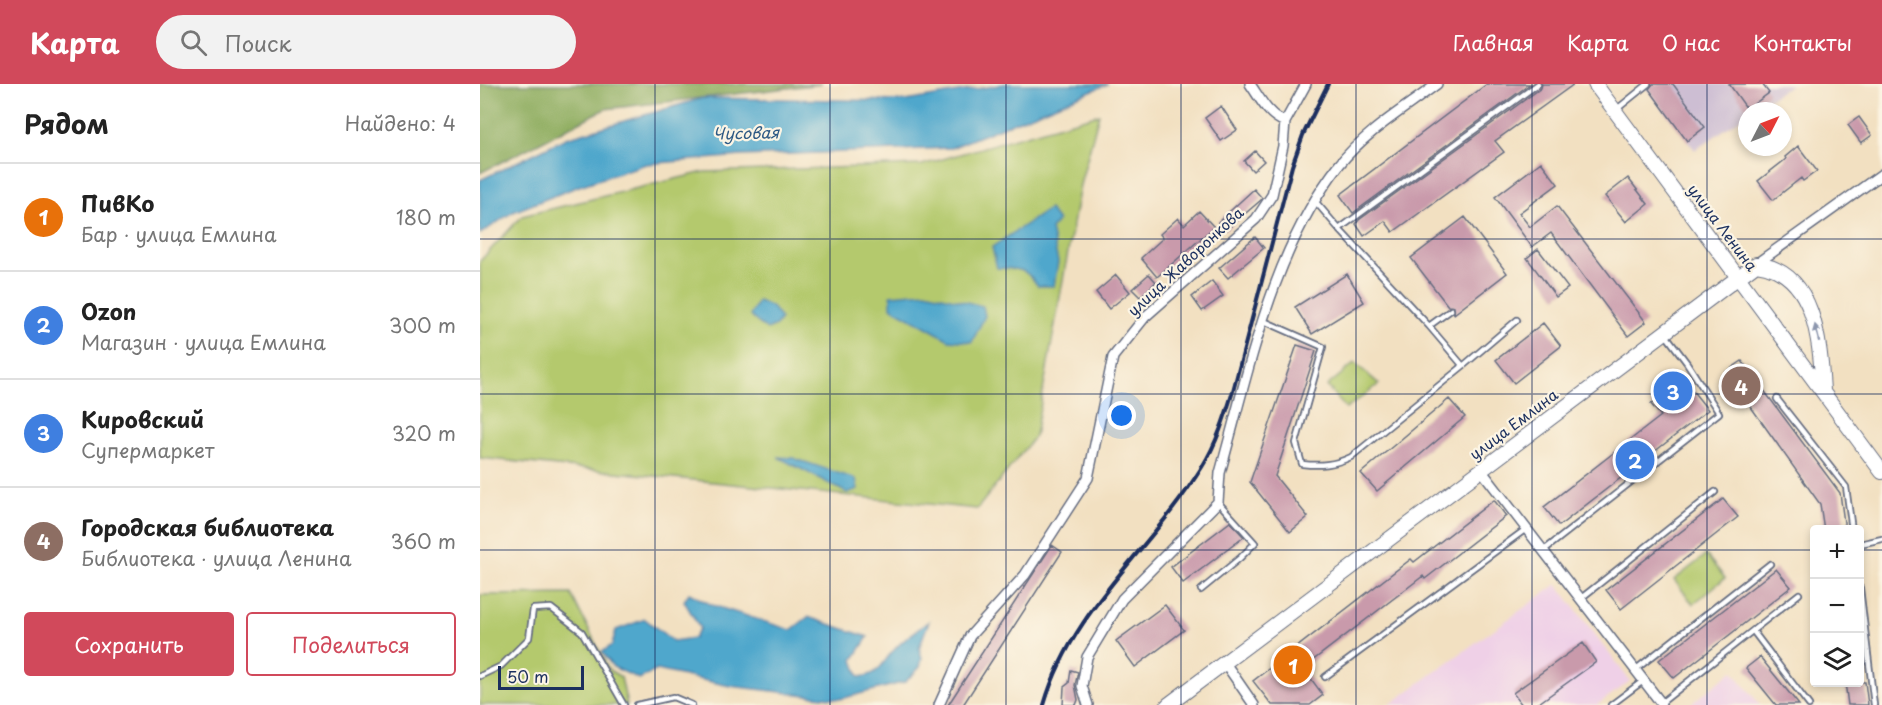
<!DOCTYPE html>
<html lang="ru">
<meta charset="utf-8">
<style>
:root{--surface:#fff;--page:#f2f2f2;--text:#222;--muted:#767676;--line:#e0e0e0;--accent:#d1495b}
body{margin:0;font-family:"Playpen Sans",sans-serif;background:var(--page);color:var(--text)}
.controls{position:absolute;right:18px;bottom:18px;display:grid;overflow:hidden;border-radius:6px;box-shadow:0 3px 9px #0003}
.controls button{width:54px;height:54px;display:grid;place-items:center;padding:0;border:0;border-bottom:2px solid var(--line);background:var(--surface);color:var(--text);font:30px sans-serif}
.compass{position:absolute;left:1258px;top:18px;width:54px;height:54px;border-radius:50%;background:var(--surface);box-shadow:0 3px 9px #0003;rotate:48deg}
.scale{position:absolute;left:18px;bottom:15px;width:86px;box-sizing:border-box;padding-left:6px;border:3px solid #1b2f5e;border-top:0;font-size:16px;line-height:21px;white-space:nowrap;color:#1b2f5e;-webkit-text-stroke:4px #fcf5e5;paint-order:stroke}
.you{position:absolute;left:642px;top:332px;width:21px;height:21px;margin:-15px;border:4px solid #fff;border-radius:50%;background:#1a73e8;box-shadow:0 0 0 9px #1a73e833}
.badge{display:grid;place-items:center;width:39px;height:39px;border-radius:50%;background:var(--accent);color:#fff;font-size:20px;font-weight:700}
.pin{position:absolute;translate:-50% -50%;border:3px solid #fff;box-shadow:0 2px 6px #0006}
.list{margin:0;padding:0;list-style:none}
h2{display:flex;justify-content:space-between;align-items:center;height:78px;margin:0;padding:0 24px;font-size:26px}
h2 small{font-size:20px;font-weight:400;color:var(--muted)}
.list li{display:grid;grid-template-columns:39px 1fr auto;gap:18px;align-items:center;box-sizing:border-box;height:108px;padding:0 24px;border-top:2px solid var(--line)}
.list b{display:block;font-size:22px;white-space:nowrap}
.list p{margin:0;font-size:20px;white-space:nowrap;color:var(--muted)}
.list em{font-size:20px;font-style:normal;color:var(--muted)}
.actions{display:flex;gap:12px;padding:18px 24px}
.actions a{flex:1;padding:14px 0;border:2px solid var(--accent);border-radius:6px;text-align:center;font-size:21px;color:var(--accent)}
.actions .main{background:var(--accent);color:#fff}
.icon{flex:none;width:33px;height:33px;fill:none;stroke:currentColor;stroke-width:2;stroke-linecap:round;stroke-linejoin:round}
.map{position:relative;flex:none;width:1402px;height:621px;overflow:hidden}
header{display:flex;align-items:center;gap:36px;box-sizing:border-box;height:84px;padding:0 30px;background:var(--accent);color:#fff}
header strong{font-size:28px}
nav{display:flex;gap:33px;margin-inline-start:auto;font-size:21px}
.search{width:420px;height:54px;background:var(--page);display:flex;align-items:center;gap:15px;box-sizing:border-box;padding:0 21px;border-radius:33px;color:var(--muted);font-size:22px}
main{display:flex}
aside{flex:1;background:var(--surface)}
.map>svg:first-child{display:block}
.built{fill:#efd0e7}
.industrial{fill:#cdbed3}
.green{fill:#b4c96d;stroke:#687c66;stroke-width:1.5}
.forest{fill:#8fad60;stroke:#556e5f;stroke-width:1.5}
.water{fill:#4fa7cc;stroke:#356b95;stroke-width:1.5}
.building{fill:#c99aab}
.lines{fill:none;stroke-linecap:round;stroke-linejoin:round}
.lane-casing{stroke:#666d81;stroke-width:8}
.street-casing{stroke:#666d81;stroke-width:12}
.secondary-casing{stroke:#666d81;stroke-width:16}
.lane{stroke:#fff;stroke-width:4.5}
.street{stroke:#fff;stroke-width:9}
.secondary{stroke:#fff;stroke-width:14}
.rail{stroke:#1b2f5e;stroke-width:4}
.oneway{fill:#8d97ae}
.grid{fill:none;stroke:#1b2f5e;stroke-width:1.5;stroke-opacity:0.55}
.labels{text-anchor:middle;stroke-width:4.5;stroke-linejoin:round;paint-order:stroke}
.street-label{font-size:15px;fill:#1b2f5e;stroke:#fcf5e5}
.water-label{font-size:16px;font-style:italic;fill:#2d5984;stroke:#fcf5e5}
</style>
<header>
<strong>Карта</strong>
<div class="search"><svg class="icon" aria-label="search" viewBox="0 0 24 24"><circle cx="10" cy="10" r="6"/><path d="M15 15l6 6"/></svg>Поиск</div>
<nav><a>Главная</a><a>Карта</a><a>О нас</a><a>Контакты</a></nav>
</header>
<main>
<aside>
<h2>Рядом<small>Найдено: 4</small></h2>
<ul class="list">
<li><span class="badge" style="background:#e8710a">1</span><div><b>ПивКо</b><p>Бар · улица Емлина</p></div><em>180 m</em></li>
<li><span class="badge" style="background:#3f7fe0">2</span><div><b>Ozon</b><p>Магазин · улица Емлина</p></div><em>300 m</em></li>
<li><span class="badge" style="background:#3f7fe0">3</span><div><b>Кировский</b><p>Супермаркет</p></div><em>320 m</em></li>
<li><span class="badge" style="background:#8d6e63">4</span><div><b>Городская библиотека</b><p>Библиотека · улица Ленина</p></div><em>360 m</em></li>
</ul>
<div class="actions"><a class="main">Сохранить</a><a>Поделиться</a></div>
</aside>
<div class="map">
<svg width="1402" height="621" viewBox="0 0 1402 621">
<rect width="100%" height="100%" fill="#fcf5e5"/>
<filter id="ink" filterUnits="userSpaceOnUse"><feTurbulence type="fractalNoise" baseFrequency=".0167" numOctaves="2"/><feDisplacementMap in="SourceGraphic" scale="12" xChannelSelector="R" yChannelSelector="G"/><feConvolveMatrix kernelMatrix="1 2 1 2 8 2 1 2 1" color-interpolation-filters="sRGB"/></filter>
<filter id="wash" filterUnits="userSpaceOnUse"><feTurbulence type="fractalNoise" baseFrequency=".008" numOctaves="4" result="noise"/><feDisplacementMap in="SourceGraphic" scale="24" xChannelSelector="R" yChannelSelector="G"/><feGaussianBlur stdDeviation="1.35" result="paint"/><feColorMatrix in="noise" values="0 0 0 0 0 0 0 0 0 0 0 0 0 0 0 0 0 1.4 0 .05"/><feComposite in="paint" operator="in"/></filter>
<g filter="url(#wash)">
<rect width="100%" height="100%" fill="#f2e0c1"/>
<path class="built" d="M1077,500L1150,597L1117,621H909Z
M1253,587L1280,621H1209Z"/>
<path class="industrial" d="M1163,0H1311L1272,27H1267V30L1215,66Z"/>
<path class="green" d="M619,30L600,101L555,352L497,425L0,374V177L42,132L224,88L442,81Z
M875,279L899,300L866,325L847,302Z
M1226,471L1245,494L1213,520L1194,496Z
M91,510L129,586L141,593L147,621H0V511Z"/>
<path class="forest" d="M0,0H342L125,25L0,89Z"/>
<path class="water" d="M525,0H628L471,64L261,72L166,80L99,102L33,128L0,150V96L86,54L223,14L426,17Z
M569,125L578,137L571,145L578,178L574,202H558C545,183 539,185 517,184L512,163Z
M446,208L503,222L505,232L492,258L469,256L411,223V211Z
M278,217L292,223L301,235L296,242L287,246L270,232Z
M298,373L313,374L376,395L378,405L367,409Z
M209,509L232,521L311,546L328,533L388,553L373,576L379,593C401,591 401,579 415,565C424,554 438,546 449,537L439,564L442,574L440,583L425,598L360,615L250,602L177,586L159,595L133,583L122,568L132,561L136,546L165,535L193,557L214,554L220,544L204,517Z"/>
<g id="blocks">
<path class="building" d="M1007,0H1050L873,129L860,111Z
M1062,0H1094L1015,57L1024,68L913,148L905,137L884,152L876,140L879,136L1061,4Z
M1173,0H1193L1225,43L1207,57L1169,5Z
M1249,0H1282L1289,9L1267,25Z
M741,22L757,46L741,57L725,34Z
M1379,33L1392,51L1381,59L1368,41Z
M1318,62L1337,87L1323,97L1321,94L1293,116L1278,97L1306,75L1305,73Z
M775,67L784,77L773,87L764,77Z
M1061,78L1078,100L1039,129L1050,143L1077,122L1166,238L1148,252L1071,149L1052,163L1015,113Z
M1148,94L1168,120L1146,138L1125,112Z
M774,105L782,114L781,116L746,146L738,138Z
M719,127L734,143L677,193L661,174L683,154L680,150L698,134L704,141Z
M985,133L1027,189L974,230V223L968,222L931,174Z
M775,153L784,164L748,194L739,184Z
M1058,165L1088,204L1076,213L1047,174Z
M669,190L676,198L660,213L652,205Z
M867,190L884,218L832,250L815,223Z
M636,191L650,208L629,225L616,208Z
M732,197L743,212L722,227L712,213Z
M1063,239L1081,262L1034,299L1016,276Z
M817,261L836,267L795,392L828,433L810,448L770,398Z
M1262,277L1360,409L1365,446H1344L1340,420L1246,288Z
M1203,295L1228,326L1079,442L1064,423L1181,332L1171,320Z
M969,315L985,333L897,407L881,389Z
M1243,415L1258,433L1141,525L1126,506Z
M1014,416L1026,432L945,495L943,492L823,584L843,611L830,621H792L773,597L931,475L934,478Z
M750,438L764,453L703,499L691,483Z
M572,461L582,468L483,621H468Z
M1296,485L1311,503L1194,594L1179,576Z
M685,521L704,546L655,583L636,557Z
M1103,559L1116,578L1056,621H1042L1033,609Z
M1280,573L1319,621H1296L1266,584Z
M591,586L598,588L595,601L598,616L596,621H583L584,603L589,599Z
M1365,598H1385L1388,621H1368Z"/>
</g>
</g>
<g filter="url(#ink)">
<use href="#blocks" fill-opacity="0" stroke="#666d81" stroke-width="1.5"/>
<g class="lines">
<defs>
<path id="lane" d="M1137,25L1168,0
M835,117L859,145L1058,0
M859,145L949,242L983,282L1037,236
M784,237L843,263L816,359L822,380C840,382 854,381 871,373L983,282
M949,242L971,226
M1297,315L1366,403L1372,446
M1380,460L1402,455
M1063,467L1239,329L1207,279L1186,251
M1380,504L1394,621
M721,506L760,474L775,459L738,418
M1100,515L1235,408
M1273,547L1329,621
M1155,586L1290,480
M0,592L21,582L49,554L53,525L71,524L102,548L144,621
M845,593L1046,445
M1181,619L1319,510
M157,621L193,613L212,621
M1131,621L1163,597"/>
<path id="street" d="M770,0C780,14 788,32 805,38
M1276,180L1402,90
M1001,386L1181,619
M745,579L774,621
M459,621L490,552L545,491L608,394L633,273L665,233L776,135L792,111L803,62L805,38L826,0
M608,621L602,602L607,573L642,515L738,418L740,389C769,286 792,167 859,81C885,48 924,25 957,0"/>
<path id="secondary" d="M1115,0L1402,388
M688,621L1276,180C1336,187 1340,259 1343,307"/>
</defs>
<use href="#lane" class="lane-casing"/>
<use href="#street" class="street-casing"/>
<use href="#secondary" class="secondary-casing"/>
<use href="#lane" class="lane"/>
<use href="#street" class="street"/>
<use href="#secondary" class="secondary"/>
<path class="rail" d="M564,621C592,524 671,466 722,383C737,359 745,333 753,307L812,82L823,51L848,0"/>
</g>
<defs><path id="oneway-solid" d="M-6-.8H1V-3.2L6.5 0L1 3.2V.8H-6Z" transform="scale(1.5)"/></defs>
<use class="oneway" href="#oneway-solid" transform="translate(1337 249) rotate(-104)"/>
</g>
<path class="grid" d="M175,0V621M350,0V621M526,0V621M701,0V621M876,0V621M1052,0V621M1227,0V621M0,155H1402M0,310H1402M0,466H1334M1380,466H1402"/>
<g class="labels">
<g class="street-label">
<text transform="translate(1242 144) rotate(53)" y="5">улица Ленина</text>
<text transform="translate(706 178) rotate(-43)" y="5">улица Жаворонкова</text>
<text transform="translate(1034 341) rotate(-37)" y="5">улица Емлина</text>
</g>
<g class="water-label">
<text transform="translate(266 49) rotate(-1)" y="6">Чусовая</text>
</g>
</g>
</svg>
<div class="controls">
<button>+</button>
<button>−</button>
<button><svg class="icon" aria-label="layers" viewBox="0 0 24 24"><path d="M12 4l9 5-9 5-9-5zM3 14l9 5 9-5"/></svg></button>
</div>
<svg class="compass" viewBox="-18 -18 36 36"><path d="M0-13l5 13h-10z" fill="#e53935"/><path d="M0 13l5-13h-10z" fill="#767676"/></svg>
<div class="scale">50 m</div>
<div class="you"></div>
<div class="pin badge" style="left:813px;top:581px;background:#e8710a">1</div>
<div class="pin badge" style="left:1155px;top:376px;background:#3f7fe0">2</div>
<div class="pin badge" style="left:1193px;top:307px;background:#3f7fe0">3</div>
<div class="pin badge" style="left:1261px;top:302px;background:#8d6e63">4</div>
</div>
</main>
